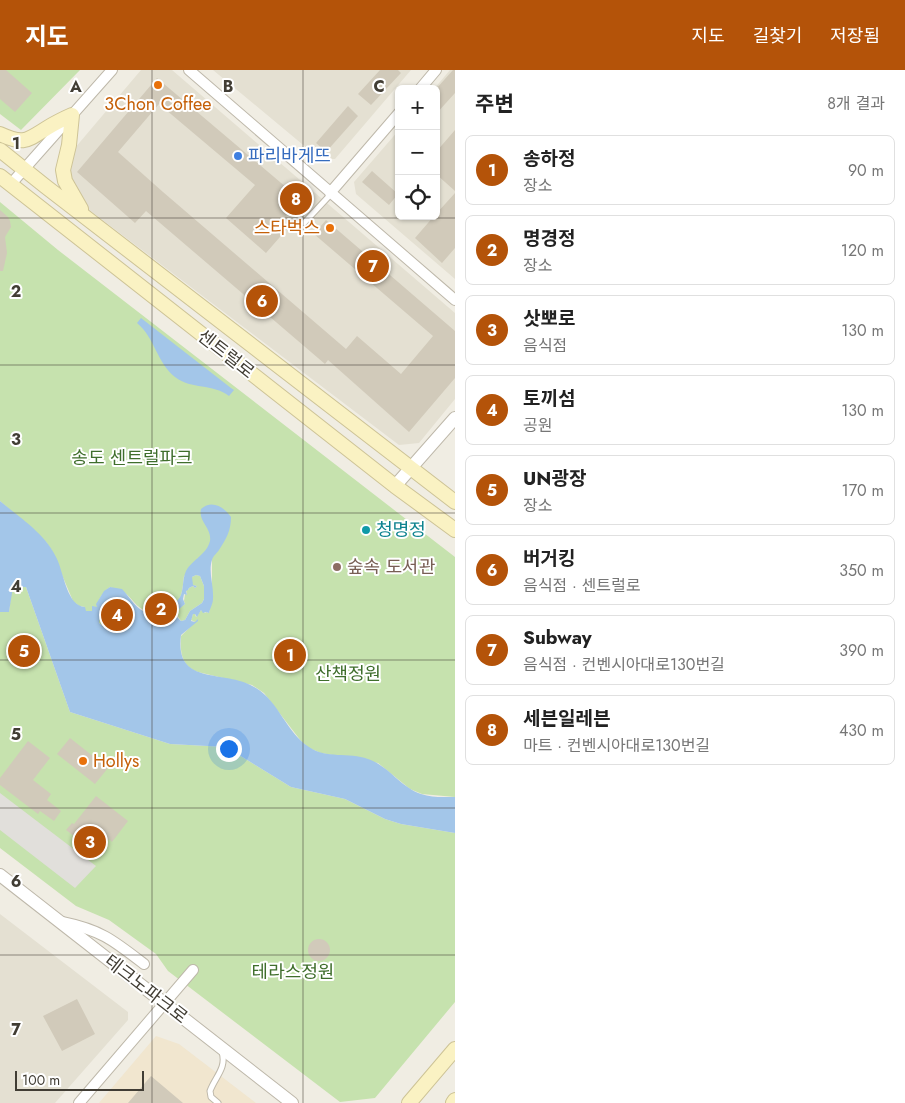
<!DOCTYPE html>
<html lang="ko">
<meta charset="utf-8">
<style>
:root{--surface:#fff;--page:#f2f2f2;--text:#222;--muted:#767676;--line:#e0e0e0;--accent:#b45309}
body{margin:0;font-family:Jost,"Noto Sans KR",sans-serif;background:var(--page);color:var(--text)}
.controls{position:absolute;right:15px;top:15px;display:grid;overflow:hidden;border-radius:8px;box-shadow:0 1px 4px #0004}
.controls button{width:45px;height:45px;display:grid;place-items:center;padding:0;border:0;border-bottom:1px solid var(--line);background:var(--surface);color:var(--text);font:25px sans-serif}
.scale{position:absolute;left:15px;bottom:12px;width:129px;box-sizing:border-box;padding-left:5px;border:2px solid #413d34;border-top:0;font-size:14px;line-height:18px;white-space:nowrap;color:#413d34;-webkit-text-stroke:4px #fff;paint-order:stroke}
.you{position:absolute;left:228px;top:678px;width:18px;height:18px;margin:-12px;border:4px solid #fff;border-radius:50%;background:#1a73e8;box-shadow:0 0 0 8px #1a73e833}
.badge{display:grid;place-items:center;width:32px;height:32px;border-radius:50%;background:var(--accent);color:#fff;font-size:16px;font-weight:700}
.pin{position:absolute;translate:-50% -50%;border:2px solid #fff;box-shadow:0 1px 5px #0006}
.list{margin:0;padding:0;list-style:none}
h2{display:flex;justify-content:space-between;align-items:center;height:65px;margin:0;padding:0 20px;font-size:21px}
h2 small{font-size:16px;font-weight:400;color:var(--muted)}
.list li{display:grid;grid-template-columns:32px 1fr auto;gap:15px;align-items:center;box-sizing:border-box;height:70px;margin:0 10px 10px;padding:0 10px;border:1px solid var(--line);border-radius:8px}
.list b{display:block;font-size:19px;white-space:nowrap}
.list p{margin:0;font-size:16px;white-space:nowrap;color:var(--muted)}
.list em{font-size:16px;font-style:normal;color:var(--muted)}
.icon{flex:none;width:28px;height:28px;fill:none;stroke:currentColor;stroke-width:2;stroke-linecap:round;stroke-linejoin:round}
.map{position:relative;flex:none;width:455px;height:1033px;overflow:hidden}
header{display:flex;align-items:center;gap:30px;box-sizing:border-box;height:70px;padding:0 25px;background:var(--accent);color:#fff}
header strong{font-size:24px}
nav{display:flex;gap:28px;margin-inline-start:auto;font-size:18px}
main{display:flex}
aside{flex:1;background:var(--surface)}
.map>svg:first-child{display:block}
.residential{fill:#e4e0d2}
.commercial{fill:#f1e6cf}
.green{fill:#c6e2ae}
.parking{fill:#e1dfdb}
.water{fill:#a3c6e9;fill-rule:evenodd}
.building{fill:#d1caba}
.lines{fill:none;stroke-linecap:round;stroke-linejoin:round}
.service-casing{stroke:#beb8aa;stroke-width:7}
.minor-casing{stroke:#beb8aa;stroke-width:12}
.tertiary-casing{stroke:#beb8aa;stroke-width:14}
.secondary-casing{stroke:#cdc396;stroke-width:16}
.service{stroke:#fff;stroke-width:5}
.minor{stroke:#fff;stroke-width:10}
.tertiary{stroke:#fff;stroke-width:12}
.secondary{stroke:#faf2c3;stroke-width:14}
.grid{fill:none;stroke:#413d34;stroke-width:1;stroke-opacity:0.55}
.food-dot{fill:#e8710a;stroke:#fff;stroke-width:2}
.shop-dot{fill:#3f7fe0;stroke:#fff;stroke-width:2}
.culture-dot{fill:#0f9aa8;stroke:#fff;stroke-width:2}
.education-dot{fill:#8d6e63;stroke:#fff;stroke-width:2}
.labels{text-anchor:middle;stroke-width:4;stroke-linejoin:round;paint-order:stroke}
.food-label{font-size:18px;fill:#c56008;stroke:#fff}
.shop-label{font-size:18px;fill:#366cbe;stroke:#fff;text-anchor:start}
.street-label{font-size:18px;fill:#413d34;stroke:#fff}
.park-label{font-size:18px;fill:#3f6e2c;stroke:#fff}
.culture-label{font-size:18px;fill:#0d838f;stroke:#fff;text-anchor:start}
.education-label{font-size:18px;fill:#785e54;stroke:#fff;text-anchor:start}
.grid-label{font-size:16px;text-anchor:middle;font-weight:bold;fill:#413d34;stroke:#fff;stroke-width:4;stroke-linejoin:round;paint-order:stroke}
</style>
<header>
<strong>지도</strong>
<nav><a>지도</a><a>길찾기</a><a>저장됨</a></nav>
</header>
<main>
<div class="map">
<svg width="455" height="1033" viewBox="0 0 455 1033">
<rect width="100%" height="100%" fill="#f0ede3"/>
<path class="residential" d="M141,0H172L455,243V329L419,373L399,375L63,120L58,98Z
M213,0H411L335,89H320Z
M450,0H455V209L356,124L354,112L399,60V146H436V19H434Z
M0,844L128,942V950L55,1033H0Z"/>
<path class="commercial" d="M156,966L179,974L256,1033H99Z"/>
<path class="green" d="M0,0H80L21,60L0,44Z
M0,132L58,180L455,487V727L422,724L410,719L378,693L321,683L309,678L301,671L264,623L252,615L198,602C181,596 180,581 181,566L195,552L191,550L193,544H195L196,547L197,546L201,540L205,543L206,542L209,543L210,537L212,533V489L184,506C183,512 183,519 181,525C176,540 154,548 142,539C135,535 131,527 125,523C122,520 115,519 110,517C104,521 97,530 97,537H95L92,541H85V537L79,536L73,531L51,479L46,472L0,431Z
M196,505L200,506L204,516V529L202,533L190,541L185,550L181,551L177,545L178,539L185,534L184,531L185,524L187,525L186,520H188L189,518L193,516L195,518L197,516L192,515V507Z
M12,517H26L70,642L170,674L226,677L291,717L345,729L385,749L401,754L455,763V932L375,1028L340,1032L168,901L156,884L109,850L76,836L0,778V542H9Z
M122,534L132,538L134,543C130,552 123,548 115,552C114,552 108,556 107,556C103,557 102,555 99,553V548L107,536H110L119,540V537Z"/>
<path class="parking" d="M0,723L96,796L75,818L0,760Z"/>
<path class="water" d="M141,248L231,318L234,320L229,326C212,313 192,320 175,307C157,293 155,268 137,253Z
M0,431C20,448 46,464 57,489C64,504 67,536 85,537L86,541H92V536L97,537L96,534L104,521L110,517L122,519C129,526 134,536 143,541C156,547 173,539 180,527C184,520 182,509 186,501C192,490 207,484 210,471C212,458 198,452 201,439C212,429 224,437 231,447C231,461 226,469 219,480C217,483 213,486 212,490C208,502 214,516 213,529C213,534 210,538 209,543L206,542L203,543L201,540L197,547L195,544H193L191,551L195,552L198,549V551L181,565C174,618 227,598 256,618C279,632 286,662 309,677C326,689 349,682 368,689C389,696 400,717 421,724C432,728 444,727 455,727V763L401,754L385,749L345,729L291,717L226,677L170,674L70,642L26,517H13L9,542H0ZM196,505L200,506L204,516V529L202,533L190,541L185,550L181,551L177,547L178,540L185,534L183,529L184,524L187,525L186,521L188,520L189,518L193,516L195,518L197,516L193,515L192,507ZM123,534L132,538L134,543C130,552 123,548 115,552C113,553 109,555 107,556C103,557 102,555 99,553L100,546L107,536L116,538L118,540L119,537Z"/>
<path class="building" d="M0,0H6L32,23L15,42L0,29Z
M380,0H398L401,3L371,35L358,24Z
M453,0H455V23L436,44V19Z
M157,8L300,129L286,146L293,152L266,183L226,148L255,115L159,34L118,82L163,122L346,279L357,266L401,304L433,266L314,164L326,150L455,261V308L409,362L328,290L325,294L146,141L135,153L77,102Z
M348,36L358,46L326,82L316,73Z
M455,60V121L436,104V82Z
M372,101L398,124L389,135L362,112Z
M455,123V178L442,193L415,168L434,146H436V144Z
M0,140L8,147L10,151L11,157L5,167L7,183L3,201H0Z
M70,668L108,698L95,714L57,684Z
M28,671L50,688L33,710L51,724L47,730L61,741L54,751L40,741L38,744L0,715V708Z
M96,726L128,751L112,772L109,769L96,786L77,772L79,770L66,760L72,753L74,754Z
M308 880a11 11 0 1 1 22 0a11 11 0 1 1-22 0Z
M77,929L95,964L62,981L43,946Z
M151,1006L183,1033H128Z"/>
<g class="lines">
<defs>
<path id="service" d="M304,153L331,124
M218,1033L211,1027L210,1021C215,1007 227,998 222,982"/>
<path id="minor" d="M189,0L455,230
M420,19L436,0
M10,115L112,0
M330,123L399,43
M62,852C101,860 113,870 144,894
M79,1033L193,900"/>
<path id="tertiary" d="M395,416L455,348
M0,805L292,1033"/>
<path id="secondary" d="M72,45L69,75L63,100L65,111L81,139
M0,64C24,75 26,71 47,58C55,53 63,49 72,45
M0,80L45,116L455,432
M0,106L395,416L455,460
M409,1033L455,979
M453,1033L455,1030"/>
</defs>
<use href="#service" class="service-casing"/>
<use href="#minor" class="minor-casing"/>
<use href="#tertiary" class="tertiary-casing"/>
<use href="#secondary" class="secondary-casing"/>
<use href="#service" class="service"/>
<use href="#minor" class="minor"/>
<use href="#tertiary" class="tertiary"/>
<use href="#secondary" class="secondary"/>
</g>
<path class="grid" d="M152,0V1033M303,0V1033M0,148H455M0,295H455M0,443H455M0,590H455M0,738H455M0,885H455"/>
<g class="food-dot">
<circle cx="158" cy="15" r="5"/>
<circle cx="330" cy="158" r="5"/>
<circle cx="83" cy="691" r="5"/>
</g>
<circle class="shop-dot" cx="238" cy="86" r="5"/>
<circle class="culture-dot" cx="366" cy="460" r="5"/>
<circle class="education-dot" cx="337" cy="497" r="5"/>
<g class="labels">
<g class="food-label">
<text x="158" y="40">3Chon Coffee</text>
<text x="320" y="164" text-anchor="end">스타벅스</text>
<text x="93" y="697" text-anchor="start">Hollys</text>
</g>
<g class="shop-label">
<text x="248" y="92">파리바게뜨</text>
</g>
<g class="street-label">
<text transform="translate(226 284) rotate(38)" y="6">센트럴로</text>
<text transform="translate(146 919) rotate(38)" y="6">테크노파크로</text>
</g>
<g class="park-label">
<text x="132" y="394">송도 센트럴파크</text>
<text x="348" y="610">산책정원</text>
<text x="293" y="908">테라스정원</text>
</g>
<g class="culture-label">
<text x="376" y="466">청명정</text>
</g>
<g class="education-label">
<text x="347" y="503">숲속 도서관</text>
</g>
</g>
<g class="grid-label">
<text x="76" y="22">A</text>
<text x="228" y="22">B</text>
<text x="379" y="22">C</text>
<text x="16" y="79">1</text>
<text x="16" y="227">2</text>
<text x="16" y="375">3</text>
<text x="16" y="522">4</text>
<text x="16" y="670">5</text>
<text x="16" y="817">6</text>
<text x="16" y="965">7</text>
</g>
</svg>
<div class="controls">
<button>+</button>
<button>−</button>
<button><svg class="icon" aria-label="locate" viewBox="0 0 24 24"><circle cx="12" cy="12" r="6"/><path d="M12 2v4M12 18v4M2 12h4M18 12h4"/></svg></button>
</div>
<div class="scale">100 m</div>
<div class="you"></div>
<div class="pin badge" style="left:290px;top:585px">1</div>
<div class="pin badge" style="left:161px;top:539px">2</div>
<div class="pin badge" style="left:90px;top:772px">3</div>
<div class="pin badge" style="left:117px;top:545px">4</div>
<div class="pin badge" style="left:24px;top:581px">5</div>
<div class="pin badge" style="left:262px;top:231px">6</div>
<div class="pin badge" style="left:373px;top:196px">7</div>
<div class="pin badge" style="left:296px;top:129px">8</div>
</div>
<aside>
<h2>주변<small>8개 결과</small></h2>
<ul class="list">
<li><span class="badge">1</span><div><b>송하정</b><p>장소</p></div><em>90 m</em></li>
<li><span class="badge">2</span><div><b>명경정</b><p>장소</p></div><em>120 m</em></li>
<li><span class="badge">3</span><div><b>삿뽀로</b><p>음식점</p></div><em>130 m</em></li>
<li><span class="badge">4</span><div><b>토끼섬</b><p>공원</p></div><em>130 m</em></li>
<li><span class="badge">5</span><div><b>UN광장</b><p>장소</p></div><em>170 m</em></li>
<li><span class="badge">6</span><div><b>버거킹</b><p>음식점 · 센트럴로</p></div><em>350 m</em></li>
<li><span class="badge">7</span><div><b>Subway</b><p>음식점 · 컨벤시아대로130번길</p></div><em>390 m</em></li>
<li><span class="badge">8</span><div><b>세븐일레븐</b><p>마트 · 컨벤시아대로130번길</p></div><em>430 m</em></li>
</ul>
</aside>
</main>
